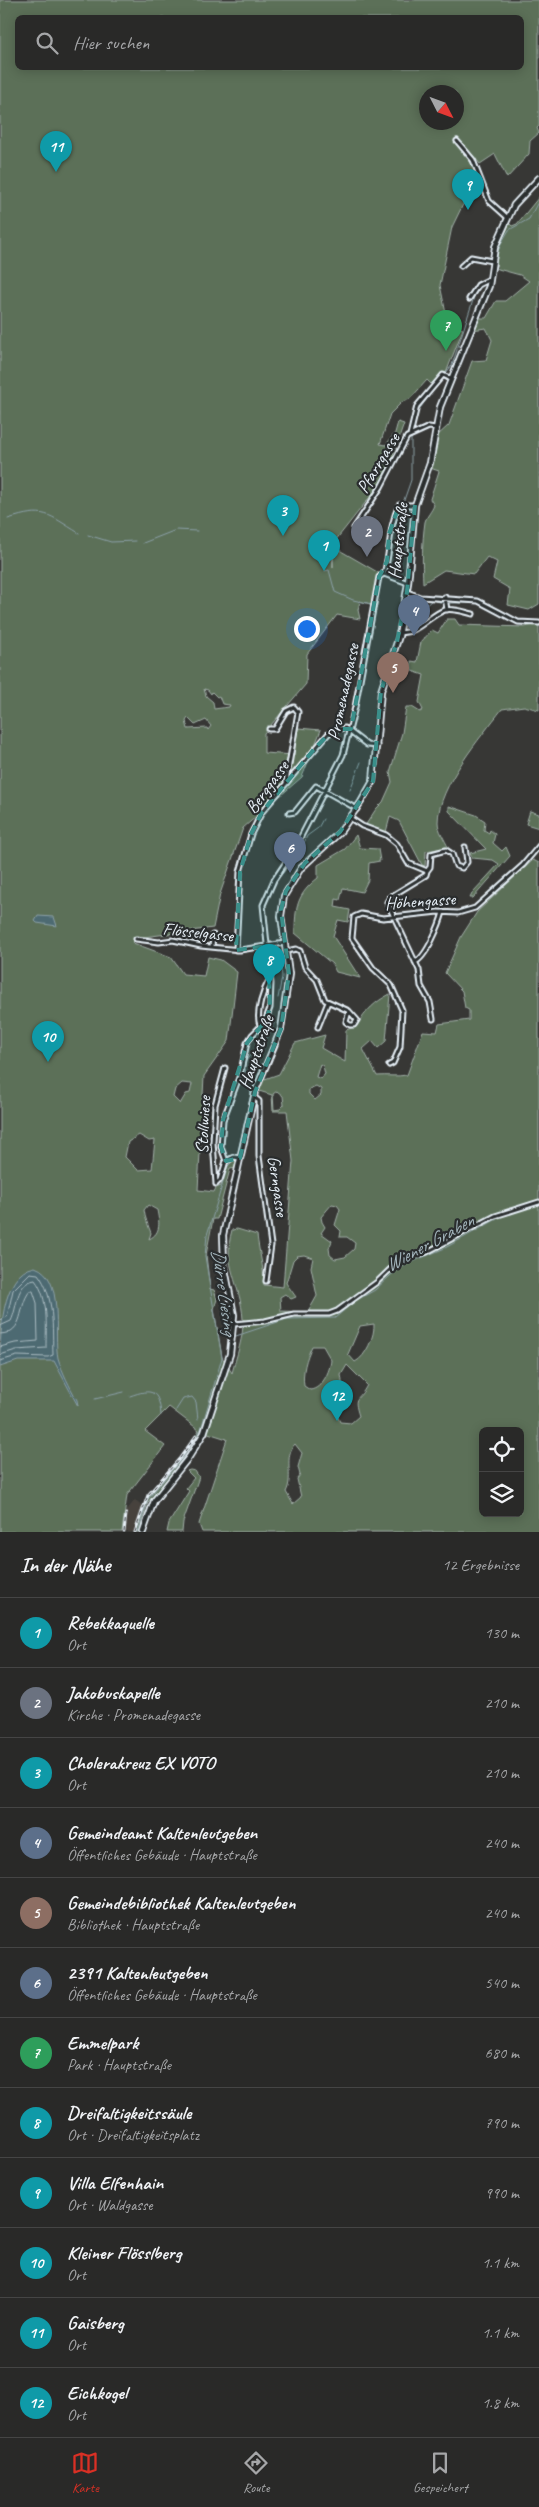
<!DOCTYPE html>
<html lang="de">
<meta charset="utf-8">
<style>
:root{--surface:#292928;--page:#353534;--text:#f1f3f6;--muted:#a5a6a8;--line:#454545;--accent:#d93025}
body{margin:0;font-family:Caveat,sans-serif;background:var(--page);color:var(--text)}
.controls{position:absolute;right:15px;bottom:15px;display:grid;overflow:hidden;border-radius:8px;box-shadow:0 2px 12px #0003}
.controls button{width:45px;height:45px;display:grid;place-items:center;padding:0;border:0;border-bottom:1px solid var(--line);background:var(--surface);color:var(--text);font:25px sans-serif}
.compass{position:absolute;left:419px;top:85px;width:45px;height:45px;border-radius:50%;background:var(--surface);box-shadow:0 2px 12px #0003;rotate:132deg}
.you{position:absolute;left:306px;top:628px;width:18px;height:18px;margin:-12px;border:4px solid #fff;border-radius:50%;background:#1a73e8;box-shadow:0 0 0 8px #1a73e833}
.badge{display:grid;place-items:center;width:32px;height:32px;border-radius:50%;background:var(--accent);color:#fff;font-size:16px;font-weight:700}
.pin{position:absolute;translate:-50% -41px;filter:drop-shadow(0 1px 2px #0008)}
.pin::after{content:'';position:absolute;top:26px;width:18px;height:15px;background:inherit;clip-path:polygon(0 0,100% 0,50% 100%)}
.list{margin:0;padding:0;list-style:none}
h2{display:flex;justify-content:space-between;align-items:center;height:65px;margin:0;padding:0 20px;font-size:21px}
h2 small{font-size:16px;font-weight:400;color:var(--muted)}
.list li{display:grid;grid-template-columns:32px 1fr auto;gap:15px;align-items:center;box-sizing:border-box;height:70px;padding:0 20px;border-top:1px solid var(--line)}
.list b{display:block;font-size:19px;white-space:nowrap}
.list p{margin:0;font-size:16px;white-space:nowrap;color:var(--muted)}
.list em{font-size:16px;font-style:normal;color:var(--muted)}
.icon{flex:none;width:28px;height:28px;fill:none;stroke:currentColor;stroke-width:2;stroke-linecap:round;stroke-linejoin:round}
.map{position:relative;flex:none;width:539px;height:1532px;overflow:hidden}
.search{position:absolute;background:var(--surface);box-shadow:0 2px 12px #0003;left:15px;right:15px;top:15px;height:55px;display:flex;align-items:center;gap:12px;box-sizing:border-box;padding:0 18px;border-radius:8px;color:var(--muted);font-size:19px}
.sheet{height:905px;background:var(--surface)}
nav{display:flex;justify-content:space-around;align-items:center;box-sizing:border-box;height:70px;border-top:1px solid var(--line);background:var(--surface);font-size:14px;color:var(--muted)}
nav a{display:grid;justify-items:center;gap:2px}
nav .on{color:var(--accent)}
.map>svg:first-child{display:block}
.built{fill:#47433e}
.green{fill:#5b6f59;stroke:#a2b0a8;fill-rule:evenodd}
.water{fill:#4e6b72;stroke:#8ca1a8}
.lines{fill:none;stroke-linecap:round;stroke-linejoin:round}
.shore{stroke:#aabbc2;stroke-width:1}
.stream{stroke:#8ca1a8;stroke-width:1}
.street-casing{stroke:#e8f1f8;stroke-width:7}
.secondary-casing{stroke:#e8f1f8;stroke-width:8}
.street{stroke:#2a2d2e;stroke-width:3}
.secondary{stroke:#2a2d2e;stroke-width:4.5}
.rail-casing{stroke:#e8f1f8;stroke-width:3}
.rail{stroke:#2a2d2e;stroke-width:1;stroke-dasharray:4;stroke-linecap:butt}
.marked{fill:#3a8f8a;fill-opacity:0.2;stroke:#3a8f8a;stroke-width:4;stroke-dasharray:10 6;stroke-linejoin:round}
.labels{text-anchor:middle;stroke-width:4.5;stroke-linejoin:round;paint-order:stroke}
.street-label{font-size:18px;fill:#e8f1f8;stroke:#2a2d2e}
.water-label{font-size:19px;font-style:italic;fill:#a3b5bc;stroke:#2a2d2e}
</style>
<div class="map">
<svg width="539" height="1532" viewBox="0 0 539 1532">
<rect width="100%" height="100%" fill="#373735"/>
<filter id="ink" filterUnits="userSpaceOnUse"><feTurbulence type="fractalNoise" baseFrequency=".02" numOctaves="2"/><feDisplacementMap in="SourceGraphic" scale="10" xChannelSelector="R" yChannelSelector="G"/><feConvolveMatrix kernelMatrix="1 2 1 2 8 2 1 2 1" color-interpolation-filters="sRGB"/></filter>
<g filter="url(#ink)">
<path class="built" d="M135,1500L143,1506L136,1532H123L124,1514Z"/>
<path class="green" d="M0,0H539V126L537,128L539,133L530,141L529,154L507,178L495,154L480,164L462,142L458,145L476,170L470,182V190L452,227L440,285L448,323L463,329L446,373H443L431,384L427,380L410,399L402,402L390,414L380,444L386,445L395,433L398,422L404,424L385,478L331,546L333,567L334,547L379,573L373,608L370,604L360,601L358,610L360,619L337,615L307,654L306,684L264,733V753L294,755L298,728L321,730L302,777L243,828L220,894L213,928L136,938L133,943L171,957L183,974L204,976L208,957L221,960L237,972L229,1041L204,1076L198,1190L214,1192L216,1188L221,1186L227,1167L235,1159H238L236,1168L230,1169L217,1219H213L206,1255L210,1289L214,1290L217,1299L214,1309L222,1357L232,1373C236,1357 244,1337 243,1319C241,1284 222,1265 232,1230L237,1229L257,1235C259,1254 264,1266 264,1285L283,1287L293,1161L287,1111H273L272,1095L259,1091L262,1080L279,1074L295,1043L325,1035L321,1048L345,1062L346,1030L357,1026C366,1010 375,1002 390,994L386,1041L378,1048L372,1041L363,1049L377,1076C388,1075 396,1077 407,1075L423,1031L437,1032L439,1024L469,1020V1010L465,1008L462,991L445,973L461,937L477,912L533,860L539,863V1532H202L199,1524L227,1439L202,1431L170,1476L148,1502L139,1532H136L143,1506L150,1495L186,1452L199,1430L169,1407L145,1431L165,1446L127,1495L122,1532H0ZM18,18H522V68H18ZM426,92H456V122H426ZM204,689L208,690L211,694L212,692L217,697L219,696L222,704L230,705L229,707L214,709L213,702L206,696ZM188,718L195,725L206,720L211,726L208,730L207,728L188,729L186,721ZM320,1064L323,1066L325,1074L321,1079L316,1077ZM182,1083L192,1084L190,1093L186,1094L180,1104L173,1097L175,1089ZM316,1086L321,1089V1095L315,1100L309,1094V1089ZM277,1091L283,1096L284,1105L280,1109L274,1110L273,1094ZM139,1135L149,1141L155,1140L152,1169L138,1170L125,1157L128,1142ZM332,1204L337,1205L340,1209L335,1225L341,1231L340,1237H347L355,1243L354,1249L345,1257L335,1259L330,1255L329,1248L332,1241L321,1233L325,1227L322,1222L321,1217ZM148,1205L157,1210C159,1221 162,1233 149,1239L151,1233C148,1225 145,1218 144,1210ZM304,1255L313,1258L311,1267L317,1296L308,1312L281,1311L280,1297L285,1294L291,1299L296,1297L286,1283L293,1260L297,1256ZM374,1324C375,1335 366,1357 355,1362L348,1354L360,1326ZM312,1346H323L331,1360C330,1371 322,1389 310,1390L304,1386C302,1372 306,1359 312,1346ZM347,1365L367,1385C359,1402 352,1394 359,1416L351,1423L340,1422L334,1409C340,1400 344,1384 341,1375ZM483,1431H520V1513H483ZM295,1444L302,1453L298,1467L300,1475L297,1479L301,1497L293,1504L286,1492C294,1477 283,1456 295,1444Z
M539,197V604L529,610L508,605L510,589L493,579L497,562L487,557L474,574L444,570L423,583C422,562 422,543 425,522C426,517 432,511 434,505L430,499L439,471L430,468L437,436L449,425L472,361L486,360L492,340L486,328L472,330L478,318H486L496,301H505L529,281L520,275L498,269C490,252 505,239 509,223L512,226L517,224Z
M447,619H455L459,625L525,627L539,624V710L524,706L502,709C481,737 438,786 438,822C438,830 445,840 448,847L426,851L425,866L422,865L399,821L390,817L386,832L365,826L376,809L383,802L392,782L390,772L402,733L406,707H412L420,712L423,710L419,702L424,675L412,671L411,661L417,662L421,642L432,630L438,633Z
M449,806L476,815L485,821L484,830L489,833L490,830L495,834L493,843L502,851L506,847L510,856L473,898H470L473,892L499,864L493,860L472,858L470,853L486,849L449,811Z
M530,811L539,814V828L526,824Z
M356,835L360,848L378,849L380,861L369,863L368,880L362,892L343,888L340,900L336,899L335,907L350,910L348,922L338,920L333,936L360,978L336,972L332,964L295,933C295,908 297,894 318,878V865L345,849Z
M190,1470L195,1471L199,1477L183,1522L182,1532H167L169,1523L189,1491L186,1488L194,1478L187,1471Z"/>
<path class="water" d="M38,916L54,917L57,926L37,923L35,921Z
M35,1267C65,1277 53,1334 58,1358C62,1372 70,1387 77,1400L78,1406L54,1361H18L0,1367C0,1338 0,1273 35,1267Z"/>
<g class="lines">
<path class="shore" d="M0,1320L7,1317L13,1290L30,1273L38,1274C55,1296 52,1328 53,1355L48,1357L17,1356L0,1361
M0,1326L11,1321C18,1307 15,1283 35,1280C49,1298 46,1326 46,1348L16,1350L0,1355
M0,1334C26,1333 17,1306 30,1291H33L37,1303L38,1341L15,1343L0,1347"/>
<path class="stream" d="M493,279L498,251L503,240L509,230L529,219L539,200
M412,432L418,411L452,365L475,294L484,284
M403,503L411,480V436
M8,519C46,507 47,514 79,533
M394,525L400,519L402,507
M88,535L111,542L135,541
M143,543L176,530L197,531
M325,571L329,570L335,592L353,600L372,604
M411,628L423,608L432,600L444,603H478
M350,790L361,762
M276,881L299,854L307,836L318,828L323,819
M278,998L282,977L280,959
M236,1336L287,1319L335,1318L355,1301L375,1290L391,1275L407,1264L445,1248L497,1219
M130,1396C152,1388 159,1390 161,1415
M95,1399L124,1392
M176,1410L183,1399L192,1397L196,1402L198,1419
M138,1532L148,1499L183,1457L201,1429L222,1358L205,1256L207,1235L228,1166L237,1155L251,1094L244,1064C254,1047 267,1043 274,1023"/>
<defs>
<path id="street" d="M457,141L473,160L489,201L508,218
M461,266L471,257L492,261
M469,299L478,285L490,279
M410,435L417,406L443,375L451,379
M354,528L381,487L407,437L429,427L436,428
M384,574L408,583
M407,592L420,597L478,601L518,622L539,623
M445,597L447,610
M399,632C416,636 430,614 445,610C454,608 464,612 473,614
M269,729H275L286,711L294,707L298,712L286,782
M289,813L295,812L316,786L357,809
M350,818L362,826L386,835L397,844L408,863L427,871L426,875L390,897L387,902L419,970L421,986L430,1002L433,1019
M427,871L430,867L431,854L446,850L452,854L456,866L462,868L467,862L465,847
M136,939L159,942L173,940L201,946L240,950L285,943
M212,947L213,935
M236,950L240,872L251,834L262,812L328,734L336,729L345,728L367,745L377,746
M287,951L296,949L300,951L305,967L317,980L325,1000L349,1011L346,1022L350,1025H354L357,1020L349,1011
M415,962C426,958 440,924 443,912
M260,1025C255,1013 264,989 270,978
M318,1027L328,1002
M389,1065L393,1063L400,1047L402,1010L391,985L373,968L352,938L354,917L361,914L383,918L438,912L458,913L475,908L523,865L539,846
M254,1097L259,1101V1156L271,1245L266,1281
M226,1161L234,1157L240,1158
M216,1184L220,1180L226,1161L221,1147L223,1120L240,1075L247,1043L252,1035L265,1022L270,1008L271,983L263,905L274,880L294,850L343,755L355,707L379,577L384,574C391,551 388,528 399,505H415
M216,1184L213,1142L215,1105L225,1068
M234,1324L265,1321L294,1314H329L337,1311L377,1282L402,1258L427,1252L495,1216L539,1202"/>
<path id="secondary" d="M143,1532L154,1501L189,1457L204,1433L230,1354L234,1315L224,1264L223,1235L255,1092L281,1029L289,974L281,916L284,896L301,868L340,832L361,802L373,781L381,691L399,636L408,583L415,505L430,463L440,407L489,286L495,247L514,205L539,178"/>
</defs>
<use href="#street" class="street-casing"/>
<use href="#secondary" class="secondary-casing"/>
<use href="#street" class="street"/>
<use href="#secondary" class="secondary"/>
<defs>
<path id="rail" d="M124,1532L126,1514
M135,1532L148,1495L180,1458L196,1436"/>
</defs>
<use href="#rail" class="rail-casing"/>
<use href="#rail" class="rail"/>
</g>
</g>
<path class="marked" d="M399,505H415L407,592L397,642L381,691L373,781L340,832L305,863L286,891L281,910L289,974L281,1029L255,1092L240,1158L226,1161L221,1147L223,1120L247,1043L265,1022L270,1008L268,946L236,950L240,872L251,834L262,812L315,748L334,729H351L379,577L387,561L389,534Z"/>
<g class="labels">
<g class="street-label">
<text transform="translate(378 463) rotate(-59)" y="6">Pfarrgasse</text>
<text transform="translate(398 541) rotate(-84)" y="6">Hauptstraße</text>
<text transform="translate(343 692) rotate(-78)" y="6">Promenadegasse</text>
<text transform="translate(267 787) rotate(-54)" y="6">Berggasse</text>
<text transform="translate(420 901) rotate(-4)" y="6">Höhengasse</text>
<text transform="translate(198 932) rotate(6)" y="6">Flösselgasse</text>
<text transform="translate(256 1052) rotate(-71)" y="6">Hauptstraße</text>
<text transform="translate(203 1125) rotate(-87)" y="6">Stollwiese</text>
<text transform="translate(278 1186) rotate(82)" y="6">Gerngasse</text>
</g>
<g class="water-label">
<text transform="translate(429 1242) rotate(-29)" y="7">Wiener Graben</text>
<text transform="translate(225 1292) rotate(82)" y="7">Dürre Liesing</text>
</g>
</g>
</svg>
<div class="controls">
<button><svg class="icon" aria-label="locate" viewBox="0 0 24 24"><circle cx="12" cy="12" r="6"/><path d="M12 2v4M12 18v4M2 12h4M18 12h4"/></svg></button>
<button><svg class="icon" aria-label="layers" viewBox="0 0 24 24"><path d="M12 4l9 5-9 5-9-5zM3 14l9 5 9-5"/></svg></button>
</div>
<svg class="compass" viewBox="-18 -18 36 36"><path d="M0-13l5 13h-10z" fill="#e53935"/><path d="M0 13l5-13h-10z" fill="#a5a6a8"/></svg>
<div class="you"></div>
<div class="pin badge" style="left:324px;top:571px;background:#0f9aa8">1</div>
<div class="pin badge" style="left:367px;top:557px;background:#6b7280">2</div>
<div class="pin badge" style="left:283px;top:536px;background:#0f9aa8">3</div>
<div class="pin badge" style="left:414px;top:636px;background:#5c6f8a">4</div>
<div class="pin badge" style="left:393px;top:693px;background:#8d6e63">5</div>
<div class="pin badge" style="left:290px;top:873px;background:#5c6f8a">6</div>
<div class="pin badge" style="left:446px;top:351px;background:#2e9e5b">7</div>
<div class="pin badge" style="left:269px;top:985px;background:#0f9aa8">8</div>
<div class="pin badge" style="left:468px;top:210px;background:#0f9aa8">9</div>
<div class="pin badge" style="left:48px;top:1062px;background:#0f9aa8">10</div>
<div class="pin badge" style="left:56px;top:172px;background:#0f9aa8">11</div>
<div class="pin badge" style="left:337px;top:1421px;background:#0f9aa8">12</div>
<div class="search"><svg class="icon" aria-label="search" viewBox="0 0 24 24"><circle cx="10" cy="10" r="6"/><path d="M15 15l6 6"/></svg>Hier suchen</div>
</div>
<section class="sheet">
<h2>In der Nähe<small>12 Ergebnisse</small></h2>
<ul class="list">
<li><span class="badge" style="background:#0f9aa8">1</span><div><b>Rebekkaquelle</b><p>Ort</p></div><em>130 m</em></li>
<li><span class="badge" style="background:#6b7280">2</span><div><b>Jakobuskapelle</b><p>Kirche · Promenadegasse</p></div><em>210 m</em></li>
<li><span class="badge" style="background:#0f9aa8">3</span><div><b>Cholerakreuz EX VOTO</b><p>Ort</p></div><em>210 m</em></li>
<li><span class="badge" style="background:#5c6f8a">4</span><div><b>Gemeindeamt Kaltenleutgeben</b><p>Öffentliches Gebäude · Hauptstraße</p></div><em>240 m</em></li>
<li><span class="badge" style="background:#8d6e63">5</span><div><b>Gemeindebibliothek Kaltenleutgeben</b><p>Bibliothek · Hauptstraße</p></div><em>240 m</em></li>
<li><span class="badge" style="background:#5c6f8a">6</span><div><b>2391 Kaltenleutgeben</b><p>Öffentliches Gebäude · Hauptstraße</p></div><em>540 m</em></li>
<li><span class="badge" style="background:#2e9e5b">7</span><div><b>Emmelpark</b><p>Park · Hauptstraße</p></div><em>680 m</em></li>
<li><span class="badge" style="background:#0f9aa8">8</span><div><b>Dreifaltigkeitssäule</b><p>Ort · Dreifaltigkeitsplatz</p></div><em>790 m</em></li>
<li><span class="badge" style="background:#0f9aa8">9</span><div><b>Villa Elfenhain</b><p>Ort · Waldgasse</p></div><em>990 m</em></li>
<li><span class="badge" style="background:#0f9aa8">10</span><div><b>Kleiner Flösslberg</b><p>Ort</p></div><em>1.1 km</em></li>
<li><span class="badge" style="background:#0f9aa8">11</span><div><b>Gaisberg</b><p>Ort</p></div><em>1.1 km</em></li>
<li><span class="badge" style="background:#0f9aa8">12</span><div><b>Eichkogel</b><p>Ort</p></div><em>1.8 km</em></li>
</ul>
</section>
<nav>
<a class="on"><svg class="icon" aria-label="map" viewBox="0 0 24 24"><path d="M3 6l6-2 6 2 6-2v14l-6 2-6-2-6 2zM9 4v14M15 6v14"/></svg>Karte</a>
<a><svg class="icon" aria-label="directions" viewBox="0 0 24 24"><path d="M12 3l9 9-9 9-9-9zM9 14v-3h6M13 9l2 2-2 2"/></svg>Route</a>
<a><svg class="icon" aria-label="saved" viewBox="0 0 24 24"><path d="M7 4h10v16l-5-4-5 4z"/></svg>Gespeichert</a>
</nav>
